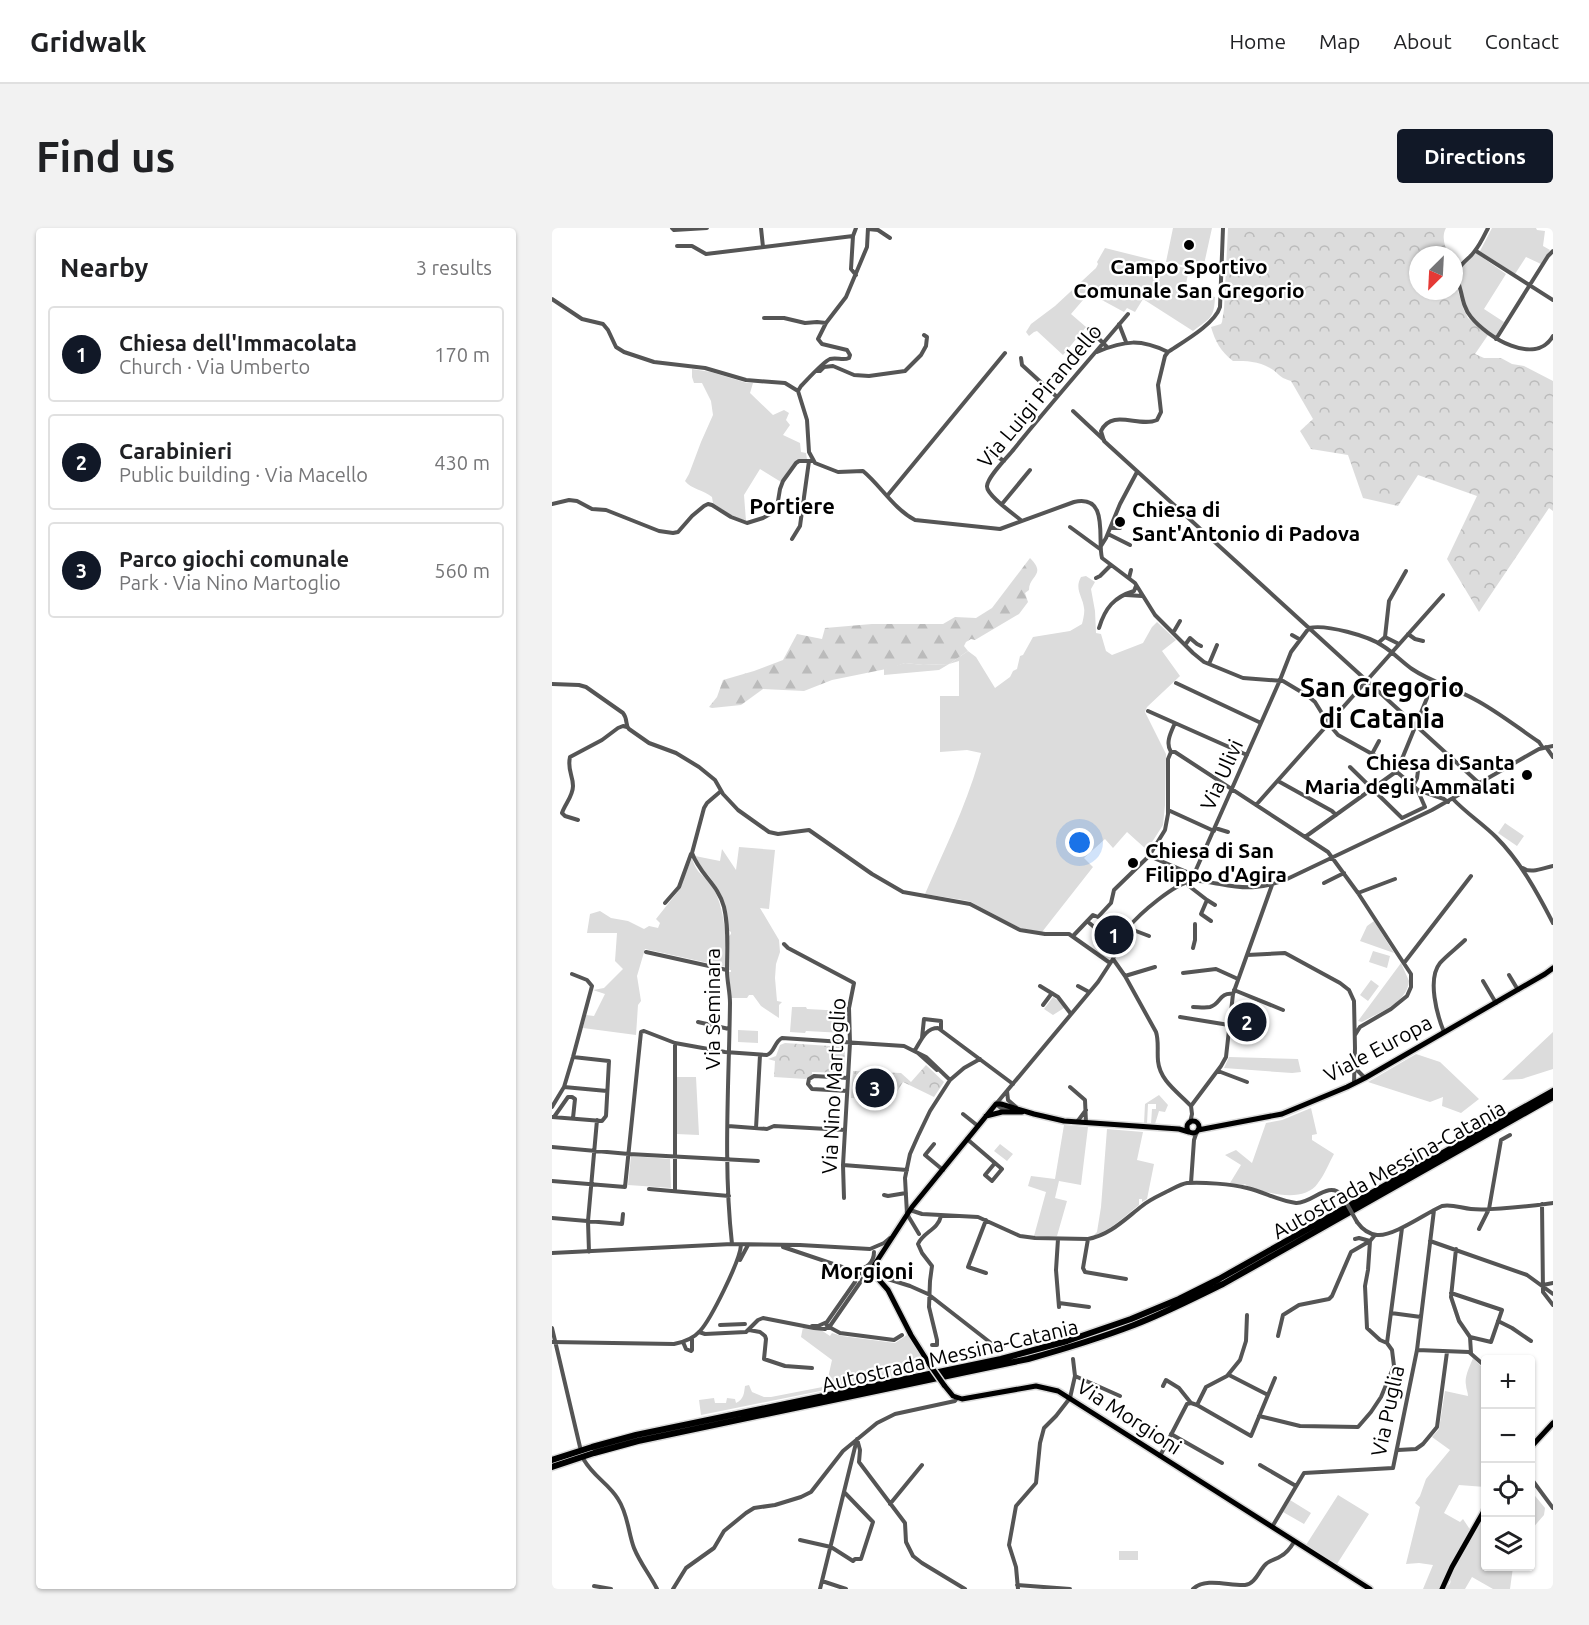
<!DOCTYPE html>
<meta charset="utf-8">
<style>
:root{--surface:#fff;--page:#f2f2f2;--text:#202124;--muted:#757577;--line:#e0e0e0;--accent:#111827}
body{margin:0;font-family:Ubuntu,sans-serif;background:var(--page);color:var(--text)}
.controls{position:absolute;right:18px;bottom:18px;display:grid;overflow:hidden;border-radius:6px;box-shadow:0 2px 4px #0004}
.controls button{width:54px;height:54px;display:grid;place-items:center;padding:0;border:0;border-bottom:2px solid var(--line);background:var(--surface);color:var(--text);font:30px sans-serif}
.compass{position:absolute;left:857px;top:18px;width:54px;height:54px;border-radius:50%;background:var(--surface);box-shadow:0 2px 4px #0004;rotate:204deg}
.you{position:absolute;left:528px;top:615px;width:21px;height:21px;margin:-15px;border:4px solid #fff;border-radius:50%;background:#1a73e8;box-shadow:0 0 0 9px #1a73e833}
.badge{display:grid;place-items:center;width:39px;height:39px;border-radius:50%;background:var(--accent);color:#fff;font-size:20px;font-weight:700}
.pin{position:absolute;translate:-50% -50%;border:3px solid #fff;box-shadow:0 2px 6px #0006}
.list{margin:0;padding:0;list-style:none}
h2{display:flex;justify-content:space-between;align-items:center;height:78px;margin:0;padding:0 24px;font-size:26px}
h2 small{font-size:20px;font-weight:400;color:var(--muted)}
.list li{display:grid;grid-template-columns:39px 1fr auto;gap:18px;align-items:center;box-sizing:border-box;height:96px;margin:0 12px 12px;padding:0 12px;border:2px solid var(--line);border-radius:6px}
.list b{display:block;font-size:22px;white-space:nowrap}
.list p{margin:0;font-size:20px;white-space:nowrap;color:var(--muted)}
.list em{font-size:20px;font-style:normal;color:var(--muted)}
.icon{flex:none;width:33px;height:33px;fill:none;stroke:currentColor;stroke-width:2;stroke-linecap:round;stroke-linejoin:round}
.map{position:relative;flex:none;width:1001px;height:1361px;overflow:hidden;border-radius:6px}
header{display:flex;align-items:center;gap:36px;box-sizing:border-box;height:84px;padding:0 30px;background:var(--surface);border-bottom:2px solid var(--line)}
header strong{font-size:28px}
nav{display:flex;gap:33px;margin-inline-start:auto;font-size:21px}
.intro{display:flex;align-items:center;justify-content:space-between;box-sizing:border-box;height:144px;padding:0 36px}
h1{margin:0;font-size:42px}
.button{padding:15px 27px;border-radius:6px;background:var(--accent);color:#fff;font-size:21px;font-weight:700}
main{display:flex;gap:36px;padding:0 36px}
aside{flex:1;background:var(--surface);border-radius:6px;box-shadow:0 2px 4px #0004}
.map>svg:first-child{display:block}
.green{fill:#dcdcdc}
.forest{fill:url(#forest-firs)}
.park{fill:url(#park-crowns)}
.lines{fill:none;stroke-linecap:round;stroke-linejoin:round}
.major-casing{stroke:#dbdbdb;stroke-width:8}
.highway-casing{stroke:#dbdbdb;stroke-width:9}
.minor{stroke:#555;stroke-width:4}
.major{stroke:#000;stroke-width:5}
.highway{stroke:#000;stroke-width:6}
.major-bridge-casing{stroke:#dbdbdb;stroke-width:8;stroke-linecap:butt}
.minor-bridge{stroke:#555;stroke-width:4}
.major-bridge{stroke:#000;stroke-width:5}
.poi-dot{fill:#000;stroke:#fff;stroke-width:2}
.labels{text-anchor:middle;stroke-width:4.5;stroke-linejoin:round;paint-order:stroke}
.poi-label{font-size:21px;font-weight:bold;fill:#000;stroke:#fff;text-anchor:start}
.street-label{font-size:21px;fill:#000;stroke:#fff}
.neighbourhood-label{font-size:22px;font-weight:bold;fill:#000;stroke:#fff}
.district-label{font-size:27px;font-weight:bold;fill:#000;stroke:#fff}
</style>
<header>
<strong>Gridwalk</strong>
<nav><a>Home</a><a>Map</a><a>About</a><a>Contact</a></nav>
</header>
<div class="intro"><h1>Find us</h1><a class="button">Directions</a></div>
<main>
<aside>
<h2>Nearby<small>3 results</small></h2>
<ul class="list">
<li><span class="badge">1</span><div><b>Chiesa dell'Immacolata</b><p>Church · Via Umberto</p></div><em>170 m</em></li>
<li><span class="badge">2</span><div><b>Carabinieri</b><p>Public building · Via Macello</p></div><em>430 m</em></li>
<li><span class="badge">3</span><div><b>Parco giochi comunale</b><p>Park · Via Nino Martoglio</p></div><em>560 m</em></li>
</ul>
</aside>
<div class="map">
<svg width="1001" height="1361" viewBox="0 0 1001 1361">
<defs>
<pattern id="forest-firs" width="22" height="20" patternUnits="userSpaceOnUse" patternTransform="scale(1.5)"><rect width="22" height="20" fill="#dcdcdc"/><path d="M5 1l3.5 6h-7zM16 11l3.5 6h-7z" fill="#bbb"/></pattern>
<pattern id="park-crowns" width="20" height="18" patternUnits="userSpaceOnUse" patternTransform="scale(1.5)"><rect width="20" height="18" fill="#dcdcdc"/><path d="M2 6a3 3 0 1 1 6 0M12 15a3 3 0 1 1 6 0" fill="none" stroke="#bbb"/></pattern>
</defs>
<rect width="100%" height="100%" fill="#fff"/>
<path class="green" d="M621,0H660L651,41L614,34Z
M940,0H984L985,2L993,3L991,18L998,22L989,36L974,29L963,46L928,23Z
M553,20L637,41L633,61L663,69C662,91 658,90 641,103L591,71L583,84L575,80L572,84L537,65L519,86L534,99L511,127L485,103L482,104L477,108L474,104L479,96L503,78L544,40L546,36L545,34Z
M924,25L954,46L932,81L952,94L943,109C936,103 927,97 921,90C913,81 904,49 910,39C914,34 920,30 924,25Z
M140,141L159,144L195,155H201L198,165L221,187L232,182L237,185L234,192L238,197L231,207L248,215L249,224L254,225L255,231C240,231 237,242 229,254L208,241L192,267L194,293L180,288L161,275L160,269C152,262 139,261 133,253L137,246L149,214L161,187L159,173L150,155H142L140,149Z
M534,348L543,354L539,361L543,383L544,405L549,406L554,423L560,427L591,415L600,399L605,394L624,412L610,423L628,448L595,479L593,484L614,526L613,577L611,597L595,622L575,604L561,620L553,611L532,630L541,639L490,704L468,700L417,673L373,666C393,620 416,574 429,525L415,522L388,524V468H407V433L397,436L387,442L332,447V441L353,435L371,437L397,436L416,423L424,429L443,460L458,449L461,443L465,441L468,428L471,427L481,409L518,403L530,396C531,392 533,384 532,380C531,369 522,361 529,349Z
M953,595L972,608L965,618L946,605Z
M187,619L223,622L217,681L208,680L227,712L228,724L224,736L223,750L225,773L230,774L227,777V790L209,778L201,767H197L195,770H179L177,744H179V742H177V708L179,706V704L176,702C175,683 171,668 160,652C153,642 148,640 143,628L168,633L170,621L184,642Z
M140,630C141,634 143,639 146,643C150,648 155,650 159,656C174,681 174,711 174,739L93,721L85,748L89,773L86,777L84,807L31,800L34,787L42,788L53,766L41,762L52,760L71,741L63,733L65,705H35L38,686L48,683L59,690L76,693L92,701L97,698L106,700L108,695L104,691L127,662Z
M822,693L842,725L808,713L815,698Z
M821,723L838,728L835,740L817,734Z
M849,735L857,753C855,775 828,784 810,794L806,793Z
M819,752L827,758L816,773L808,767Z
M501,769L510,775L512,780L501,787L492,781Z
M240,779H254L255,781L293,783L292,805L254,803L253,805L238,804Z
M186,802L206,803V815L186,814Z
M1001,804V841L970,851L950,852Z
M864,826L888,834L927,871L909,885L890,878L891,869L878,874L816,854Z
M677,829L746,831L749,844L740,845L672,840Z
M124,849H144L147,907L124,906Z
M607,867L616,877L613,884L607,883L603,896H599L600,881H604V876H596L595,896H592L593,876Z
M759,880L765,906L760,907V912L782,926C777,935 773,946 766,955C752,976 714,965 695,958L693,956L691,957L678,955L689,937L673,927L684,922L700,935L714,895L730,892Z
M512,897L536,899L529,957L507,953L503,970L515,973L505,1008H482L494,964L476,958L479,948L503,951Z
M555,901L591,904L585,932L602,936L595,971L590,974V971H587V977C572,989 559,1002 541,1008L545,1004L549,979Z
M448,916L461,926L455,933L442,923Z
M79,928L118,931L119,960L76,957Z
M251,1099L269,1102L278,1108L280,1105L290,1108L343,1115L355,1107L378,1141L149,1187L147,1172L162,1170L163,1175H174L175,1170L183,1171L184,1175C192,1171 192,1165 193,1158L197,1157L200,1164L212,1169H219L286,1156L276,1150L280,1132L249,1109Z
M921,1130L933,1142V1259L907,1257L892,1285L908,1294L911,1291L917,1300V1302L886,1361H871L881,1337L867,1335L854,1336L868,1279L863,1275L868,1268L874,1251L898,1222L880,1209L887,1201L893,1163L916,1168C916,1164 914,1161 914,1157C912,1149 918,1138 921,1130Z
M979,1263L993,1280L992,1287L979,1302Z
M786,1267L817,1286L785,1336L754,1317Z
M738,1272L759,1285L752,1296L731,1284Z
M933,1288V1338L961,1339L958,1361H941L920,1349L913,1361H893C896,1356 900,1357 898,1350Z
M567,1323H586V1332H567Z"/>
<path class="forest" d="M478,330C495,347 477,347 477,362L473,365L476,374L467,386L423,412L419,411L414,414L412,418L416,423L397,436L371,437L353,435L339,440L280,452L252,463L211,461L189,477L160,480L157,479L165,469L171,452L202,443L231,432L245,406L270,411L273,400L320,396H391L403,389L424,390L440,380Z"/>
<path class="park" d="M676,0H894C889,9 893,19 897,27H866V63H902V36L905,41L903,52L911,80L916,90L936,107L923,126L932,130H949L960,136L972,138L1001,153V283L997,280L927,384L895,331L925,268L866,247L846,278L811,270L796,227L759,221L748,203L761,191L739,153C726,149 728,146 718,140C706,133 695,133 681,133C669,124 663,113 659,99L669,96L670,94L672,81Z
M233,815L293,819L292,845L260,844V847L254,851L222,849L223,833L216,831L224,828L228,817Z
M374,837L392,854L382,869L351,854L338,875L324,873L323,871L299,870L301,843L349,845L359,854Z"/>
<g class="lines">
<defs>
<path id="major" d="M434,888L450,884H470
M635 899a6 6 0 1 1 12 0a6 6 0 1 1-12 0Z
M646,902L730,886L795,859L813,850L993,746L1001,740
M378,1137L359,1107L336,1062L321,1045V1039L360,979L444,876H449L482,886L512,893L627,901L637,904
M392,1157L401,1168L410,1171L484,1158L506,1163L818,1361
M978,1220L1001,1195
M890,1361L900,1339L933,1281"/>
<path id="highway" d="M0,1232L40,1219L84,1207L449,1131L515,1113L579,1091L627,1071L667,1051L1001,863
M0,1239L42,1225L86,1213L476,1131C512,1121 548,1110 582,1097C613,1085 642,1070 671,1056L1001,869"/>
</defs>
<use href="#major" class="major-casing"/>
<use href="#highway" class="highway-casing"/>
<path class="minor" d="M120,0L122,2L155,0
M209,0L211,19
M671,0L668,79C663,96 631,114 616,124L613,128L606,157L609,184L605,192C587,200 560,180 549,203L552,213L928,556
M936,0C932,8 928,17 922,24C918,30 910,34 907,41C904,49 907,56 909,64C911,73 913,82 919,89C935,109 983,139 1001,108
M316,1L326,2L338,10
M301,8L304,0
M125,18H140L154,26L301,8L299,41L304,47
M924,23L1001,72
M0,71L30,91L51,96L56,102L64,119L72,124L102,134L153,140L194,152L233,155L246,163
M212,90H232L253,95L265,94L274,95
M567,96L574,114
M537,101L555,119
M944,111L996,28L1001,23
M545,124C573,112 589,111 616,124
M469,130L470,137L505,169
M266,143H268L272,139L281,138L302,147L317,148L353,143L369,127L374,118L375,109L372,107
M246,163L255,192L257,224L263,235L286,244L311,243C329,258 342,281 363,292L448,301L522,274C558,266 545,312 550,330L583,355L603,387L641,425L652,434L691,450L731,453L756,468L763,474L776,495L786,507L831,532L866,562L892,571L896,574
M246,163L249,158C255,152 271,134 278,131C285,129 291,133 297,130L298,127L295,122L270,116L266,111L274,95L294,69L315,19L316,0
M521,183L552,212
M435,222L452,233
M335,268L453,125
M0,276L17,272L25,273L40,281L54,282L107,303L121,305L126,304L140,288L152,278L156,276L160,277L179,289L195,295L211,290L220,285L225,279L228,261L231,253L244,235L247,233H260
M450,276L478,242
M470,293C463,287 434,267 435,258C436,248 456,229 462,221C499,175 538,131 576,86
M518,299L548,321
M559,300H568
M556,306L578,317
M240,311L248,298L257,233
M549,318L554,310L568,276L585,244
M544,350L548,348L559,337
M577,350L579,342
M574,367L590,368
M547,400C553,380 562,369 582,363L584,358
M621,405L628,393
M856,406L863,411L871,413
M740,407L747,411
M833,409L837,373L854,343
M826,415L833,409L847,416
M633,417L638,410L645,416L649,418
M657,436L665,417
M624,455L709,495
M0,456L27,457L34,459L71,485C76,491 73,497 77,501L97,515L124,525L147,539L163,552L171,566L186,582L217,604L226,606L257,602L320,646L351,664L418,676L468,702L493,706H517L558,735
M596,483L695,527
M994,519L1001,529
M619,524H623L776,624L806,665L847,728L859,746V759L855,768L839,781L808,799L803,807
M619,524C613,515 619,504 623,495
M820,526L827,513
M798,539L850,590L873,579L866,563
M726,553L780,583L784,587
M861,558L865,550L866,543
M169,563L155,575L152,580L140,625C148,647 166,656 172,679C177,700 175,722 175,743C175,753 178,764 178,775C177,855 171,936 180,1016
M901,571C914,585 930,595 944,609C968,633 985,664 1001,695
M704,577L891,367
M616,582L662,603
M26,592L13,588L10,585C13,576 21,568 21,558C21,547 15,542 18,529L50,512L66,500L71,498L75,499
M663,600L676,604
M753,609L845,543L882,453
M597,628L642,647
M971,640C979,646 991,640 1001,638
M639,653L728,452L739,424L757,400C774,396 817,408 831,418C842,425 850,434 860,441C879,454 902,460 922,471C945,483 966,500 987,514L991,520
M635,654L637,658L655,672L649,686L659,693
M772,655L792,645
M806,665L843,651
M655,672L663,677
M113,675L127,659L139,626
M535,693L548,704
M576,700L597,708
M521,708L541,687L546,689L559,675L562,662L597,628L613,602L616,586V531L619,524
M232,716L236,720L302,755L297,780L298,815L291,937L292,970
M641,720L643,712V696
M94,724L175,742
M695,727L733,725L788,755L797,762L802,773L803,820L802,855
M561,731L573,748L604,804C607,813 605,823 606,833C608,853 626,864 639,878
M852,735L919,648
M631,745L664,741L686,751
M957,747L966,762
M573,748L603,739
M931,753L944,775
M488,758L506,769L519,786
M526,758L537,764
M682,762L731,782
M491,777L500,765
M641,779C646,779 653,780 658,779C669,776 667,764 681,766
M628,789L677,797
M146,794L177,801
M892,804C885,787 875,751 888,735C893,729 907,718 913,712
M370,810L372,791L389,793V801
M123,815V963
M363,822C369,813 373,800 386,800L461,856
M366,825L385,842
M805,837L806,843L813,850
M666,843L695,854
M12,859L55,863
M518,859L533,872L534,895
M295,863L260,861L256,856L257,851L262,848L296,850
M455,863L456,872L464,879
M0,879L12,859L21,829L40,758L35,752L20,746
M458,882L450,881L444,876L546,754L561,731L571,706L576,700C587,686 623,655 640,653C649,652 659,655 668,656C693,661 709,661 733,652L880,582L987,521L1001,518
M411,886L426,898
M0,889L50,893L54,888L57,833L21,829
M2,889L16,869H20L23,871L21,890
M525,894L534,882
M638,895L640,886L639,878L669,838L674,829L681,766L720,657
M176,898L215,901L222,898L293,902
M204,900L208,827
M415,911L450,941L440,953L433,947L443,935
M382,916L373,927L391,942
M0,919L77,926L206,933
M291,937L355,942
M0,953L73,959L89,804L92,803L123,815L173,824L215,827C223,824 222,814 230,810L352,818L374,829L398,852
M639,955L642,912L645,903
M97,961L177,968
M332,967L336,968L354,965
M990,976L991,1064L1001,1077
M358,982L370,986L426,989L468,1008L483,1010L536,1011C558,1007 573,991 590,978C597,972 606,968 614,964C621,961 628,956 635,955C651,954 679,956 695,960C712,964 727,973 744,975C760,976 776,952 790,967
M0,990L70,996L71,986
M434,992L416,1039L434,1045
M805,994C810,1001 816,1006 825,1007C841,1009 874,985 890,978C900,976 909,980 919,981C942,983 978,978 1001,975
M927,1001L937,981L949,912L958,907
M367,1006L355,986L353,950L358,926L366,908L378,883L398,852L412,840L428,831
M823,1007L818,1013L816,1042L813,1058L815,1100L828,1112L835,1115
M506,1011L504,1042L507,1079
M536,1011L531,1040L533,1044L574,1051
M803,1011L807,1010L818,1013
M878,1013L975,1047L1001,1066
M231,1019L323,1050
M904,1021L899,1069L907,1093L918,1109L919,1125
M37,1024L36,993L45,892
M0,1025L180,1016L248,1017L318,1021L332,1015L338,1010
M188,1032L196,1017
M304,1041C314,1041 322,1035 322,1024
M323,1047L358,1058L376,1066L444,1119H451
M991,1057L1001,1055
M899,1065L950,1082L939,1114L918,1109
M507,1075L537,1079
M839,1085L869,1089
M946,1093L960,1100L979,1113
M273,1095L277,1099L288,1105L342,1112L350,1107
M168,1097L193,1096
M260,1098H266L275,1094L303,1054L305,1049L304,1043
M0,1100L28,1219
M197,1102L208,1104L213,1108L214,1111L212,1131L233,1138L260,1140
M147,1104L153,1106L194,1104L206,1092L211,1090L262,1100L273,1101L278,1098L314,1046
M726,1108L731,1087L747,1077L777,1071L780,1068L799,1024L818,1013
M0,1114L122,1116C132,1114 141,1111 148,1103C159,1091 188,1033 189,1017
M131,1114L134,1121L139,1123L140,1122V1110
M835,1115L850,1000
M380,1117H385V1112L377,1079L378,1053L380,1038L370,1025L366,1016C371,1004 386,1002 389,988
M865,1122L917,1124L933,1138
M677,1147L716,1167
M523,1148L568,1168
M611,1158L614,1152L627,1160L639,1175
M645,1177L699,1208L723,1150
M707,1188L748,1198L806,1199L819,1184L829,1169L842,1138L840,1122L835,1115
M619,1206L670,1235
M305,1211L308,1222L307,1234L353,1295L354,1314L361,1328L370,1335L413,1361
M846,1222L864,1221L871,1216L885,1199L895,1124
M608,1228L635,1176L639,1175L645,1177L654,1159L675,1148L688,1132L694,1113L695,1087
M32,1232C42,1249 57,1256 66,1271C76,1286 76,1304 82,1320C88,1335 98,1347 105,1361
M708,1237L744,1258
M978,1249L1001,1280
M338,1276L370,1237
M720,1299L752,1245L841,1240L865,1122L882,982
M248,1312L279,1319L301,1333L303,1331H309L321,1294L293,1265
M270,1353L294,1361
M465,1357L518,1361
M42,1358L59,1361
M121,1361L134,1340L162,1320L172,1303L194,1285L202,1280L223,1277L249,1269L259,1264L291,1223L325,1195L343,1186L403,1173L405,1170
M268,1361L305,1211
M466,1361L464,1339L457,1317L464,1278L484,1255L488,1215L492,1200L504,1188L518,1170L523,1148L521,1131
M641,1361C654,1349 677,1358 693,1357C703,1356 707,1343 713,1337C717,1332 724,1332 729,1328C735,1325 739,1319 742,1314"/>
<use href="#major" class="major"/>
<use href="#highway" class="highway"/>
<defs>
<path id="major-bridge" d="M378,1137L392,1157"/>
</defs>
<use href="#major-bridge" class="major-bridge-casing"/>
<path class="minor-bridge" d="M790,967L805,994"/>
<use href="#major-bridge" class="major-bridge"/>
</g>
<g class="poi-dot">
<circle cx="637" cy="17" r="6"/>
<circle cx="568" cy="294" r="6"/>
<circle cx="975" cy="547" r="6"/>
<circle cx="581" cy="635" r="6"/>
</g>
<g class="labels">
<g class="poi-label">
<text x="637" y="46" text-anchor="middle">Campo Sportivo<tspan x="637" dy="24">Comunale San Gregorio</tspan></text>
<text x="580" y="289">Chiesa di<tspan x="580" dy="24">Sant'Antonio di Padova</tspan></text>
<text x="963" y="542" text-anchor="end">Chiesa di Santa<tspan x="963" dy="24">Maria degli Ammalati</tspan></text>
<text x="593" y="630">Chiesa di San<tspan x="593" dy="24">Filippo d'Agira</tspan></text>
</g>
<g class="street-label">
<text transform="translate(488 168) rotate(-50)" y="7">Via Luigi Pirandello</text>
<text transform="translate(670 547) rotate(-66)" y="7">Via Ulivi</text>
<text transform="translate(161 781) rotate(-90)" y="7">Via Seminara</text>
<text transform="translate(826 821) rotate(-28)" y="7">Viale Europa</text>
<text transform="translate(282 858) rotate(-87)" y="7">Via Nino Martoglio</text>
<text transform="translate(837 942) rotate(-29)" y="7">Autostrada Messina-Catania</text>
<text transform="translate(398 1128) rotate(-13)" y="7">Autostrada Messina-Catania</text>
<text transform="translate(836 1183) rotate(-78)" y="7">Via Puglia</text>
<text transform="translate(577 1189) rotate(33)" y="7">Via Morgioni</text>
</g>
<g class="neighbourhood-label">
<text x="240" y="286">Portiere</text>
<text x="315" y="1051">Morgioni</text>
</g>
<g class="district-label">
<text x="830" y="469">San Gregorio<tspan x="830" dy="31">di Catania</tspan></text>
</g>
</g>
</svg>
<div class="controls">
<button>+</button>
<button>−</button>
<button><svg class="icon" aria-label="locate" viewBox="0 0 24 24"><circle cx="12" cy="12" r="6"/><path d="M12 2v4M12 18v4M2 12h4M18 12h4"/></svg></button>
<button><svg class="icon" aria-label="layers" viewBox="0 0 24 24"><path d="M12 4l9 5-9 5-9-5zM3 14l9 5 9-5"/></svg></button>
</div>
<svg class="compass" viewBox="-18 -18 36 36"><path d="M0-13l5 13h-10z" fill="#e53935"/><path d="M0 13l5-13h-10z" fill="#757577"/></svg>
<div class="you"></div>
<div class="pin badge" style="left:562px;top:707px">1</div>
<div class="pin badge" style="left:695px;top:794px">2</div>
<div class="pin badge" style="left:323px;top:860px">3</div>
</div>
</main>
